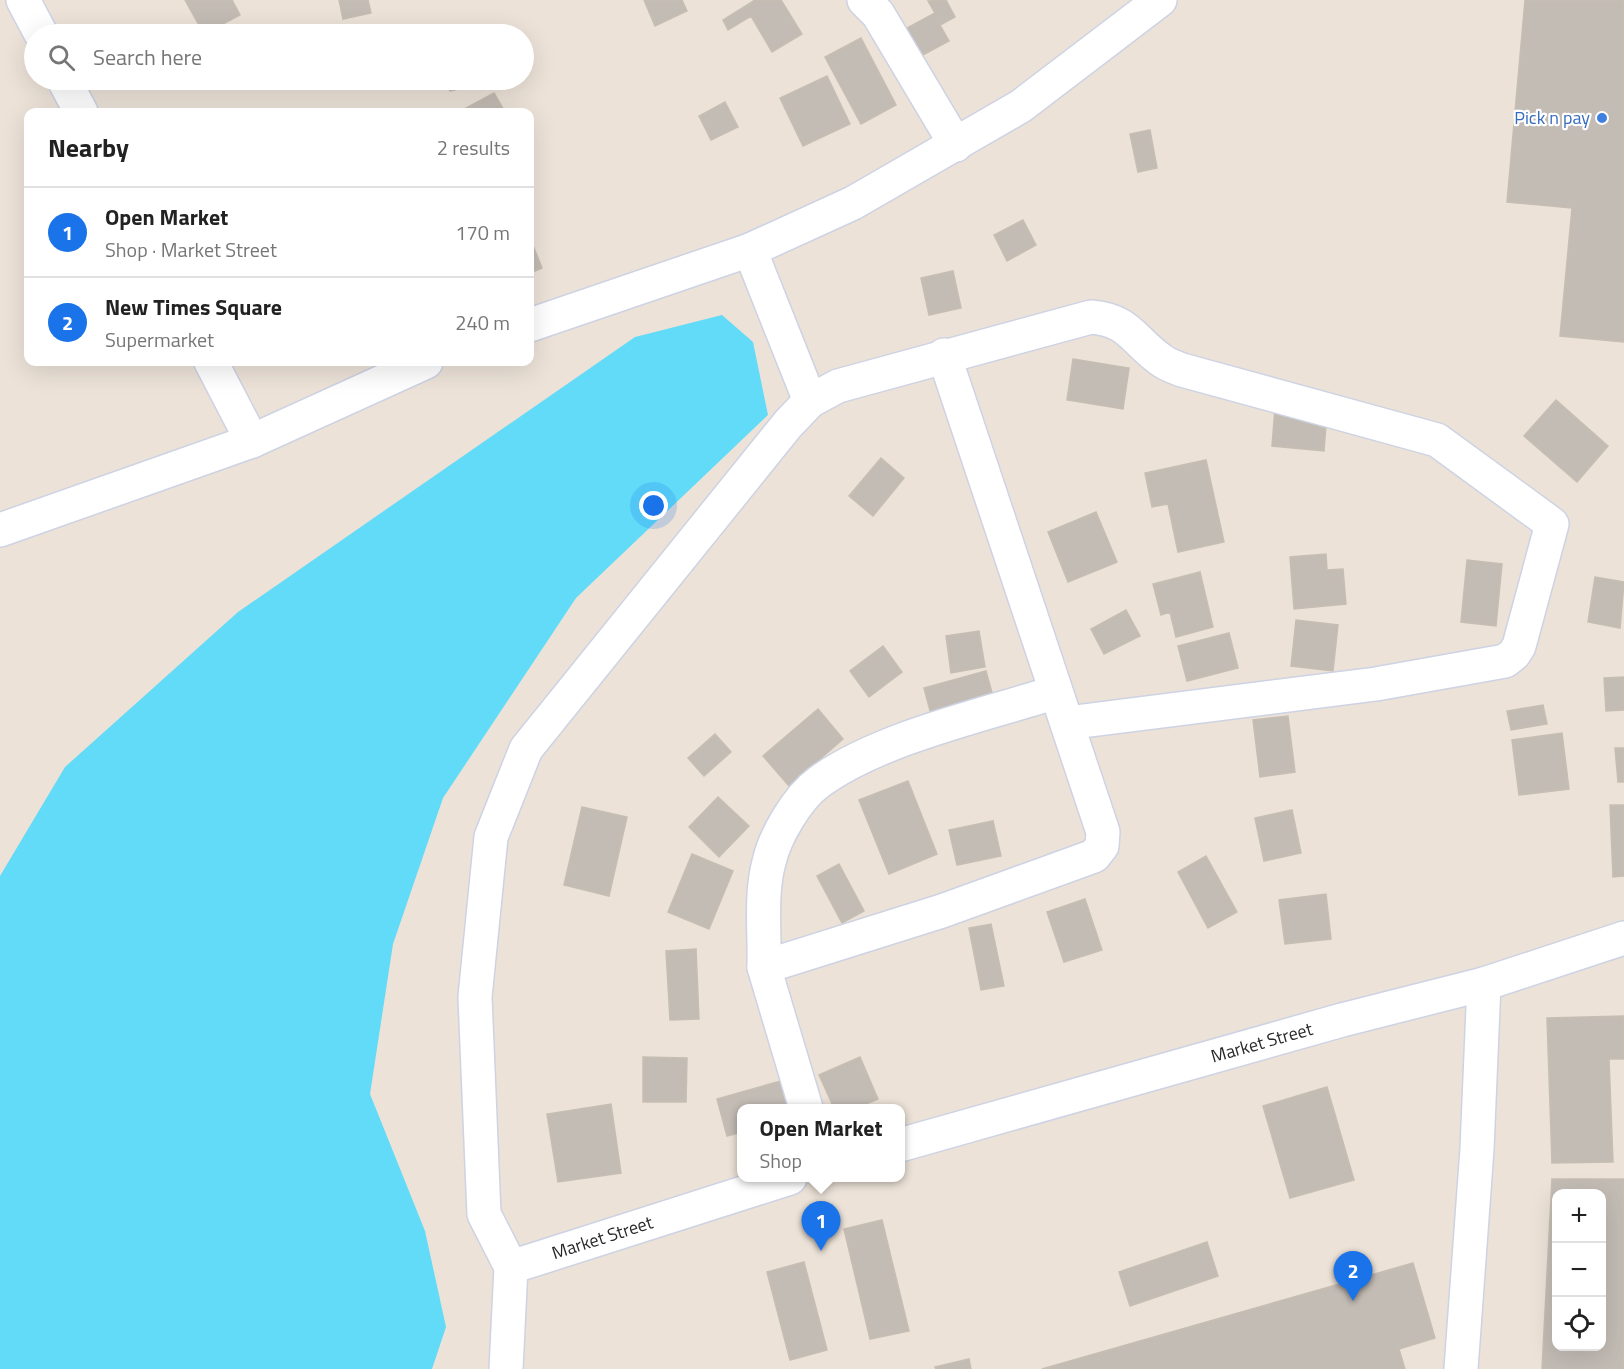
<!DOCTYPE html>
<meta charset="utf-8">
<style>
:root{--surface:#fff;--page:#f6f6f6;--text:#222;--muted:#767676;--line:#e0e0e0;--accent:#1a73e8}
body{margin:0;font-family:"Titillium Web",sans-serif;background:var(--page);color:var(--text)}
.controls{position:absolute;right:18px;bottom:18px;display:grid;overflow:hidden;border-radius:12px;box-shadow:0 6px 24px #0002}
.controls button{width:54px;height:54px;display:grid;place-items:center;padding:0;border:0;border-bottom:2px solid var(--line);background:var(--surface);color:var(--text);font:30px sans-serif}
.you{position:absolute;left:654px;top:506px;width:21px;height:21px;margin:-15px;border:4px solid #fff;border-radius:50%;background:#1a73e8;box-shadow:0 0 0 9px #1a73e833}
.badge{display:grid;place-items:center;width:39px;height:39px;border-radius:50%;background:var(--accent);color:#fff;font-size:20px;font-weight:700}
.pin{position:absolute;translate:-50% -50px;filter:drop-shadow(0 2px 3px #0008)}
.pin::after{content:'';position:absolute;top:32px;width:21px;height:18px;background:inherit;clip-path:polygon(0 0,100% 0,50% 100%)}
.popup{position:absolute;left:737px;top:1104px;width:168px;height:78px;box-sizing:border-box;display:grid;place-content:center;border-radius:12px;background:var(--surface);filter:drop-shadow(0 2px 4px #0005);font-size:20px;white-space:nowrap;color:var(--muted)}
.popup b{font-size:22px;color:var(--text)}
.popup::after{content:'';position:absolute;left:50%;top:100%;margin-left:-12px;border:12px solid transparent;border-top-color:var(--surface)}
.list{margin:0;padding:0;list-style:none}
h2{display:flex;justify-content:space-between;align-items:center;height:78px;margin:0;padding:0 24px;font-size:26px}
h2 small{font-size:20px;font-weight:400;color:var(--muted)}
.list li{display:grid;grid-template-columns:39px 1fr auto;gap:18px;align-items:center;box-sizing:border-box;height:90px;padding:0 24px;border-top:2px solid var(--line)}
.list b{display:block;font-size:22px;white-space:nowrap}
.list p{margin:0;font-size:20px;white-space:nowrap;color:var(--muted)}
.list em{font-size:20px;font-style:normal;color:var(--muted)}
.icon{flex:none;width:33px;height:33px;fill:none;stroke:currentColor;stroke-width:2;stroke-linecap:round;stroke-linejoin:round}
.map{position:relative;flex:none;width:1624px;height:1369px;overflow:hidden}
.search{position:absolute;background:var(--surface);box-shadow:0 6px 24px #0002;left:24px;top:24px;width:510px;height:66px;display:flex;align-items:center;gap:15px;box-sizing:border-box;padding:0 21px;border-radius:33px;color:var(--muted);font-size:22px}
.panel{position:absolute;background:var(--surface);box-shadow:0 6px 24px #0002;left:24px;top:108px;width:510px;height:258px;border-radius:12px}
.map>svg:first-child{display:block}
.water{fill:#61dbf8}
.building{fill:#c3bcb5;stroke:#c7beb2;stroke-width:1.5;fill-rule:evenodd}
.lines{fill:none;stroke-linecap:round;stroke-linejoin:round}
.minor-casing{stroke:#cdd3e3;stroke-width:36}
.minor{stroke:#fff;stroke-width:33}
.shop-dot{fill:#3f7fe0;stroke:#fff;stroke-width:2}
.labels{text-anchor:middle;stroke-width:4.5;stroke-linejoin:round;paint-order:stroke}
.shop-label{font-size:18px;fill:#366cbe;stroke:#fff;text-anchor:end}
.street-label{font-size:18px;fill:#282828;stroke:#fff}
</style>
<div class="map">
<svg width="1624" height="1369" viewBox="0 0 1624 1369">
<rect width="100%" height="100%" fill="#ece2d8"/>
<path class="water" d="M722,315L753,342L768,415L576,598L443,798L393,944L370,1094L425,1231L446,1327L432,1369H0V876L65,767L238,612L635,337Z"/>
<path class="building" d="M185,0H232L240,15L204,34Z
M339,0H368L371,13L343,19Z
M644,0H682L687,11L655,26Z
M755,0H781L802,34L772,52L751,16L728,30L723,20Z
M946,0L955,17L940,25L949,41L921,56L907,28L935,13L928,1Z
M1525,0H1624V342L1560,336L1572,208L1507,202Z
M861,38L896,105L861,124L825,57Z
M827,76L850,124L803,146L780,98Z
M447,80H485L486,82L450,91Z
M494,93L505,112H459Z
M725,102L738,127L711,140L699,116Z
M1150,130L1157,168L1138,172L1130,134Z
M1023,220L1036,245L1007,261L994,235Z
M530,238L542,268L530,273Z
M953,271L961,308L929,315L921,278Z
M1073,359L1129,368L1123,409L1067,400Z
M1556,400L1608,446L1577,482L1524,436Z
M1275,408L1327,412L1324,451L1272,446Z
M881,458L904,478L873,516L849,496Z
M1206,460L1224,542L1178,552L1168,504L1152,507L1145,473Z
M1096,512L1117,562L1068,582L1048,532Z
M1326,554L1327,570L1343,569L1346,604L1294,609L1290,557Z
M1467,560L1502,564L1496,626L1461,622Z
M1200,572L1213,627L1176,637L1170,612L1161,615L1153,584Z
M1595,577L1624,582L1620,628L1588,622Z
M1126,610L1140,636L1104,654L1091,629Z
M1296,620L1338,625L1333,671L1291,666Z
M979,631L985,667L951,673L946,636Z
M1229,633L1238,668L1187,681L1178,646Z
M883,646L902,672L869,697L850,671Z
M986,671L994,700L932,718L924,688Z
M1624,677V710L1606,711L1604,678Z
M1543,705L1547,724L1511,730L1507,711Z
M818,709L843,739L789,786L763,756Z
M1288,716L1295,772L1260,777L1253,720Z
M1562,733L1569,789L1519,795L1512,740Z
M715,734L731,752L704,776L688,758Z
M1615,748H1624V782H1618Z
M908,781L937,854L889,874L859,800Z
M718,797L749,826L719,857L689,827Z
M1610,805H1624V876L1613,877Z
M582,807L627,817L609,896L564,885Z
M1292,810L1301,853L1264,861L1255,818Z
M993,821L1001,856L957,865L949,830Z
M692,854L733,871L709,929L668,912Z
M1206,856L1237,912L1208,928L1178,872Z
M839,864L864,911L842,923L817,876Z
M1326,894L1331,939L1285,944L1279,900Z
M1085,899L1102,950L1064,962L1047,912Z
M991,924L1004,986L981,990L969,928Z
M696,949L699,1019L670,1020L666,951Z
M1624,1016V1059H1609L1613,1162L1552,1163L1547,1018Z
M643,1057L687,1058L686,1102H643Z
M860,1057L878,1099L856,1108H834L819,1075Z
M788,1079L796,1108H742V1132L727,1136L717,1099Z
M1327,1087L1354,1180L1290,1198L1263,1106Z
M611,1104L621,1173L558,1182L547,1114Z
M1552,1179H1624V1369H1542ZM1556,1194H1602V1346H1556Z
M882,1220L909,1331L870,1339L844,1229Z
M1207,1242L1218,1276L1130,1306L1119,1272Z
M804,1262L827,1350L790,1360L767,1272Z
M1413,1263L1435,1338L1399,1349L1405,1369H1042Z
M969,1359L971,1369H936L935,1367Z"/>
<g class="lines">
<defs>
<g id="minor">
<path d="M23,0L41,34"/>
<path d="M864,0L878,14L956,145"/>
<path d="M64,80L81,112"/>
<path d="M750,250L810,401"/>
<path d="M530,325L750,250L853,203L1021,106L1160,0"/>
<path d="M211,362L252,441"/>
<path d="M0,530L252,441L426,362"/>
<path d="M764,967C765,933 760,895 769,862C775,836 797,798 819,782C879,738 984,715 1056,692"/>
<path d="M806,1108L764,967L942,911L1094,856L1102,846L1103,832L944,355"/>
<path id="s1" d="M900,1145L1342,1020L1484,984L1624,938"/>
<path d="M511,1267L484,1214L475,997L491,837L526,749L788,424L810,401L838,386L1091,317C1129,320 1133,340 1161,360C1167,365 1175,367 1182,370L1437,440L1552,524L1519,646L1514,654L1505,661L1376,684L1067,723"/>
<path id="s2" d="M506,1369L511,1267L790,1178"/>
<path d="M1461,1369L1477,1149L1484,984"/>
</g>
</defs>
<use href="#minor" class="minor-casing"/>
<use href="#minor" class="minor"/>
</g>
<circle class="shop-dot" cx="1602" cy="118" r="6"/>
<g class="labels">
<g class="shop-label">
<text x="1590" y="124">Pick n pay</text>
</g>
<g class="street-label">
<text dy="6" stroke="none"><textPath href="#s1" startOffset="376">Market Street</textPath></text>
<text dy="6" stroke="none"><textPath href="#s2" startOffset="198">Market Street</textPath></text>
</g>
</g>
</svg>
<div class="controls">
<button>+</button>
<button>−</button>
<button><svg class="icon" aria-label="locate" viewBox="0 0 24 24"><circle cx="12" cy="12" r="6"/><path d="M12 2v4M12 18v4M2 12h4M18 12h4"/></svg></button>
</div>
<div class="you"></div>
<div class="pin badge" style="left:821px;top:1251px">1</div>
<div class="popup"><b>Open Market</b>Shop</div>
<div class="pin badge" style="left:1353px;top:1301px">2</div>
<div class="search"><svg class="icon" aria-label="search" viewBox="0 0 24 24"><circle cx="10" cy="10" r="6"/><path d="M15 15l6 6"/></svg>Search here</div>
<section class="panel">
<h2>Nearby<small>2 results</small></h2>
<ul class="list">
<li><span class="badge">1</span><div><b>Open Market</b><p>Shop · Market Street</p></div><em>170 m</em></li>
<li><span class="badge">2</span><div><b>New Times Square</b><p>Supermarket</p></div><em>240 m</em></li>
</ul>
</section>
</div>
